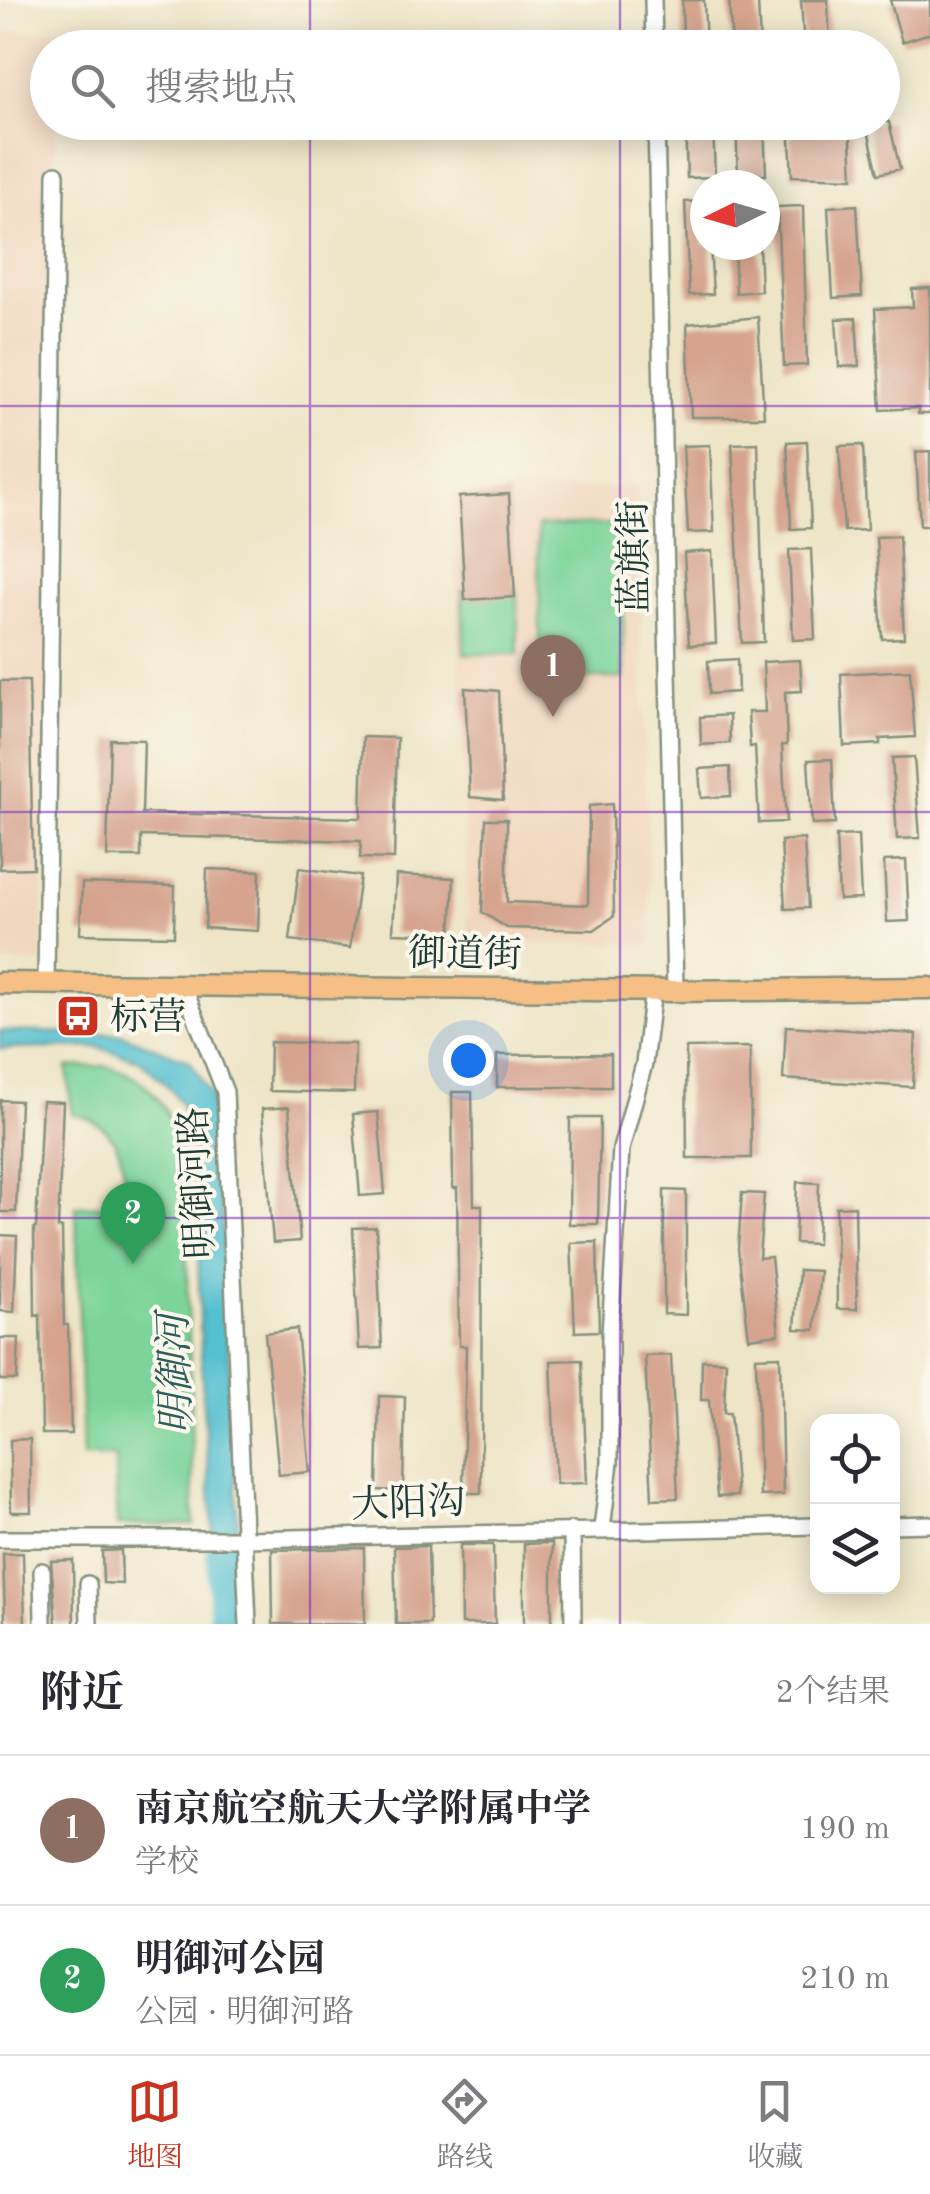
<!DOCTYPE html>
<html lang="zh">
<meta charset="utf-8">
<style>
:root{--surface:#fff;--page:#f2f2f3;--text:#2b2b33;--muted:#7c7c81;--line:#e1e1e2;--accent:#c8321e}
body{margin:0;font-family:"Old Standard TT","Noto Serif SC",serif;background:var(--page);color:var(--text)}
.controls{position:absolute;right:30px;bottom:30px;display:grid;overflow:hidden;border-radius:20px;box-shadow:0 5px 25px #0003}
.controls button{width:90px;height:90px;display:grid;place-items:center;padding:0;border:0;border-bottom:2px solid var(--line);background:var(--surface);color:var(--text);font:50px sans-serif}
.compass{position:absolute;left:690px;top:170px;width:90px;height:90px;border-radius:50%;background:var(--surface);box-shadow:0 5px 25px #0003;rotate:265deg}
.you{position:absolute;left:468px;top:1060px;width:35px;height:35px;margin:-25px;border:8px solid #fff;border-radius:50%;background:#1a73e8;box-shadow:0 0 0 15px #1a73e833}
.badge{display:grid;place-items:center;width:65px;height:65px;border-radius:50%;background:var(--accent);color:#fff;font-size:32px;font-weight:700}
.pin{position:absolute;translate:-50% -82px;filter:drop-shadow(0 2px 5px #0008)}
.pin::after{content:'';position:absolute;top:52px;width:35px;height:30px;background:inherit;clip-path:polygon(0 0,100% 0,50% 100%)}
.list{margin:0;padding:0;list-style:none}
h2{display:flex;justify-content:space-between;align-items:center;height:130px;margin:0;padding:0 40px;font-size:42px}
h2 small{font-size:32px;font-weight:400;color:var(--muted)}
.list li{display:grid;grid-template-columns:65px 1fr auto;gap:30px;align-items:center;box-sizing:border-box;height:150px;padding:0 40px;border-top:2px solid var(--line)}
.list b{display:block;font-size:38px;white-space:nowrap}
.list p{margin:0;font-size:32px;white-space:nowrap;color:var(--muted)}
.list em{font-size:32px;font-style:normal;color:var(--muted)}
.icon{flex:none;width:55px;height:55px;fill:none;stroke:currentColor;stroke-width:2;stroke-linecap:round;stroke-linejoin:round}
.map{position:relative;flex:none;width:930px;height:1624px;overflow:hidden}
.search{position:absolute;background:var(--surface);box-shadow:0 5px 25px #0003;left:30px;right:30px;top:30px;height:110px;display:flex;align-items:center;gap:25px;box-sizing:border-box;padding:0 35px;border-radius:55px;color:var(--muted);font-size:38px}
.sheet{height:430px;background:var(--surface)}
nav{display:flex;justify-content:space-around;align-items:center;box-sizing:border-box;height:140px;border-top:2px solid var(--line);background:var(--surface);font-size:28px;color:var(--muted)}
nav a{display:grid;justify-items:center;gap:5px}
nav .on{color:var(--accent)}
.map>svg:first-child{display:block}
.built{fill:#f0d6bc}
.green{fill:#7bd49a;stroke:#4d8867;stroke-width:2.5}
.water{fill:#55c0d0;stroke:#3a7e82;stroke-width:2.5}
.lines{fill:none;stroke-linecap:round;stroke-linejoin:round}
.river{stroke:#55c0d0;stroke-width:22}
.building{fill:#d5a38e}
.minor-casing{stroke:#86917e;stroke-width:20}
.major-casing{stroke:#86917e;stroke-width:25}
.minor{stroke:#fff;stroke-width:15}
.major{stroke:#f5bf86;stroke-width:20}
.grid{fill:none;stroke:#7b2cbf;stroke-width:2.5;stroke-opacity:0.55}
.labels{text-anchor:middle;stroke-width:8;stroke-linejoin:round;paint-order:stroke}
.street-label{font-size:38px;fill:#1f3d34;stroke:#fbf7ec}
.poi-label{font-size:38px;fill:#1f3d34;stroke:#fbf7ec;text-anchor:start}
.water-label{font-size:40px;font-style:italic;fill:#2c5e5b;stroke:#fbf7ec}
</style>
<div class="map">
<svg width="930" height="1624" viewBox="0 0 930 1624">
<rect width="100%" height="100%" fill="#fbf7ec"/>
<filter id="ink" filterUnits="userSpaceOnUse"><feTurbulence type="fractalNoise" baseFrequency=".01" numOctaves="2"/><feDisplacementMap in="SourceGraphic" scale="20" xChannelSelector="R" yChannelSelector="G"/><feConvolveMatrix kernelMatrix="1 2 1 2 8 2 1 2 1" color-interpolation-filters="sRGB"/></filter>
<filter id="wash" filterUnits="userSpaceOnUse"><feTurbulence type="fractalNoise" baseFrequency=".0048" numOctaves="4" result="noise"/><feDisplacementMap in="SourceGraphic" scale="40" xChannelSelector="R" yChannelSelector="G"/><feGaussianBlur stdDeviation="2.25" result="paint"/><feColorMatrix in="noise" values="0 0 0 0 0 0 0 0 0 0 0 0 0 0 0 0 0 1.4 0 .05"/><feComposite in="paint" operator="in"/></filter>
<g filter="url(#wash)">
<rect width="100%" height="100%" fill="#eee5c7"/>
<path class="built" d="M0,31H58V47L48,48V122L56,123L41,963L0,962Z
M637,487L651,944L469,941L453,493Z"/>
<path class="green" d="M622,524L624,678H541L538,526Z
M462,590H517L518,654H464Z
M105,1066C153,1075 173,1116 184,1159L194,1525H117L115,1457H83L76,1206L118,1205C132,1164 118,1122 72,1114L67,1067Z"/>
<path class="water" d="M0,1031L121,1034L190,1061L211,1095L220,1177L243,1624H221L203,1405L196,1191L191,1140L181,1103L167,1085L139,1060L97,1047L0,1049Z"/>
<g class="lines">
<path class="river" d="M217,1548L220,1624"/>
</g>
<g id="blocks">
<path class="building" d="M682,0H704L706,48H683Z
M729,0H758L760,48H732Z
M801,0H828L830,48H804Z
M890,0H930V33L902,42Z
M685,122H713L715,177L687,178Z
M736,122H764L766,175L738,176Z
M789,122H850L853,178L792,176Z
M866,122H889L900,169L878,174Z
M705,201V245H710L713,294L689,295L685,202Z
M857,205L862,296L833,298L828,207Z
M803,206L807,365L784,366L777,207Z
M734,245H759L761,291L736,293Z
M930,288V414H918V408L881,410L875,309L913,307L912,289Z
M758,317L764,417H691L687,324Z
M856,318L859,366L839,367L836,319Z
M807,441L811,528L791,529L787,442Z
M758,443L764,642L742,643L732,444Z
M710,445L714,532L688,533L683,446Z
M863,445L867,530L844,531L839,446Z
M930,451V526H920L916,452Z
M509,494L515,597L465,600L459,497Z
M899,536L904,638L882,639L876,537Z
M811,549L815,639L793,640L789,550Z
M712,551L716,643L689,645L684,553Z
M737,659L738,692L709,694L708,661Z
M800,660L802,691L785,692L787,745H782L786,822L759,823L755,746L750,747L748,712H765L763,662Z
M910,670L915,737L880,739V744L844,746L841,674Z
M0,681H29L33,868L0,869Z
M465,688L499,691L503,800L470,797Z
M729,715L730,743L701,745L700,717Z
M363,737L397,738L394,859L360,858L361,841L141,836V857H107L110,739L144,740L142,813L361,818Z
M914,757L920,838L897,839L892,758Z
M832,759L835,824L812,825L808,760Z
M730,767L731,796L701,798L699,769Z
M612,804L614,916L594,930L507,928L482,912L486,819H507V902L588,905L589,806Z
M858,835L861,899L839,900L836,836Z
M804,839L808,908L785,909L781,841Z
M906,860L909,921L887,922L884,861Z
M299,868L360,876L350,948L290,940Z
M207,869L260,871L258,931L205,928Z
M396,875L454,878L451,935L393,933Z
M82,883L175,886L174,936L80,934Z
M786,1026L916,1034L913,1087L783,1079Z
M270,1042L355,1044L354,1093L269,1091Z
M750,1047L751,1158H687L686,1048Z
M611,1054V1087H497V1055Z
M452,1092H472L474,1205H482L481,1493H463L466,1346H459L457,1188H453Z
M0,1100L20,1101L16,1212H0Z
M42,1101L63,1102L58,1228H62L64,1325H68L71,1434H42L40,1315L35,1316L34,1228H36Z
M289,1107L300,1241L273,1243L262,1109Z
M378,1112L385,1194L360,1196L353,1114Z
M570,1118H600L598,1224H569Z
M797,1182L819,1183L817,1244L795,1243Z
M664,1190L686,1191V1315L664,1314Z
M742,1193L764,1194L759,1258L771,1257L779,1334L749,1338L738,1249Z
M855,1206L857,1309H837L836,1207Z
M376,1227L382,1348L359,1349L353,1228Z
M0,1235L17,1236L14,1312L0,1311Z
M597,1242L599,1331L575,1332L571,1243Z
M799,1270L820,1271L815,1330L795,1329Z
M297,1329L310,1472L279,1475L265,1333Z
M0,1338H19L17,1380H0Z
M671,1355L678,1498L652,1499L645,1356Z
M780,1356L783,1495L760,1496L756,1357Z
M582,1360L587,1483L556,1484L551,1361Z
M702,1360L726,1361L724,1413H730L737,1496L717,1497L709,1400H701Z
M379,1396L405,1397L403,1491L377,1490Z
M30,1439L31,1512H11L10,1440Z
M552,1543V1624H524V1544Z
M460,1545H493L495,1624H461Z
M428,1546L430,1624H396L394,1547Z
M364,1548L365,1624H273L272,1550Z
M121,1550L122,1584L103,1583L102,1551Z
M23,1553L25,1624H5L3,1554Z
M73,1560L74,1624H56L51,1561Z"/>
</g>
</g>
<g filter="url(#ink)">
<use href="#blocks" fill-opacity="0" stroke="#86917e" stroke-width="2.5"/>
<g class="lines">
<defs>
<path id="minor" d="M653,0L654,48
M656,122L675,991
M46,983L56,174
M183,985L225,1092L248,1624
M892,1525L930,1524
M602,1529L610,1462V1335L621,1149L644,1064L653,990
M572,1530L573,1624
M0,1539H246L818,1526
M42,1571L43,1624
M88,1584L89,1624"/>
<path id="major" d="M0,983L675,991L930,988"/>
</defs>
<use href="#minor" class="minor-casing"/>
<use href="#major" class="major-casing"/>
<use href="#minor" class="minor"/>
<use href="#major" class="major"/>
</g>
</g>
<path class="grid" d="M310,0V48M620,0V48M310,122V1624M620,122V1624M0,406H930M0,812H930M0,1218H930"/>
<defs>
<symbol id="bus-square" viewBox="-11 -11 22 22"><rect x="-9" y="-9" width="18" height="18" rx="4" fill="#c8321e" stroke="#fbf7ec"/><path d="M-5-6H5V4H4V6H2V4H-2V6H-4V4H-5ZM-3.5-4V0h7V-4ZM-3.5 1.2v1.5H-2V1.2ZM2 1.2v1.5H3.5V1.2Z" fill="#fff"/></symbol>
</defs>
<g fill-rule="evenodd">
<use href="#bus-square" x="53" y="991" width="50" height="50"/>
</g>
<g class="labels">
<g class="street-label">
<text transform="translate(633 557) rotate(-91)" y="13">蓝旗街</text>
<text transform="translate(465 953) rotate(1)" y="13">御道街</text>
<text transform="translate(196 1183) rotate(-93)" y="13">明御河路</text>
<text transform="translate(408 1502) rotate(-2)" y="13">大阳沟</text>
</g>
<g class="poi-label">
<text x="110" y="1029">标营</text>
</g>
<g class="water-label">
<text transform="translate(174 1374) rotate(-92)" y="14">明御河</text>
</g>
</g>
</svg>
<div class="controls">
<button><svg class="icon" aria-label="locate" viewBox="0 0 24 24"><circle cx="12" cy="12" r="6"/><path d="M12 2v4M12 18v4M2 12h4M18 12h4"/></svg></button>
<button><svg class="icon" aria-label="layers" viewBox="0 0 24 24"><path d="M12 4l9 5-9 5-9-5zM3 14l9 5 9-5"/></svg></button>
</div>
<svg class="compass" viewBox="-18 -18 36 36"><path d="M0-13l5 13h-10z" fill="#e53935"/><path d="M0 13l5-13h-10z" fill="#7c7c81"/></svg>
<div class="you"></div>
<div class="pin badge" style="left:553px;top:717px;background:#8d6e63">1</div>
<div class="pin badge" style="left:133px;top:1264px;background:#2e9e5b">2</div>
<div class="search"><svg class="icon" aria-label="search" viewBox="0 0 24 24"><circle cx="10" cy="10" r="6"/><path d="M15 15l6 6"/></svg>搜索地点</div>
</div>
<section class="sheet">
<h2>附近<small>2个结果</small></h2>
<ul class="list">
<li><span class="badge" style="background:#8d6e63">1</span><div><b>南京航空航天大学附属中学</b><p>学校</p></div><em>190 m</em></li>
<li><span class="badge" style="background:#2e9e5b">2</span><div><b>明御河公园</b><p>公园 · 明御河路</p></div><em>210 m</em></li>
</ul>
</section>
<nav>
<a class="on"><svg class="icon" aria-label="map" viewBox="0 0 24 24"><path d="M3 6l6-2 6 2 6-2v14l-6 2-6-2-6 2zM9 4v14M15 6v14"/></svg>地图</a>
<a><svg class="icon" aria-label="directions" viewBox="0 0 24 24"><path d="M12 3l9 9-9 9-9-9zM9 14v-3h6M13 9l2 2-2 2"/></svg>路线</a>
<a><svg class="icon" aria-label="saved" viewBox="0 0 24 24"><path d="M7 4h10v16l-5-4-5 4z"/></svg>收藏</a>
</nav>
